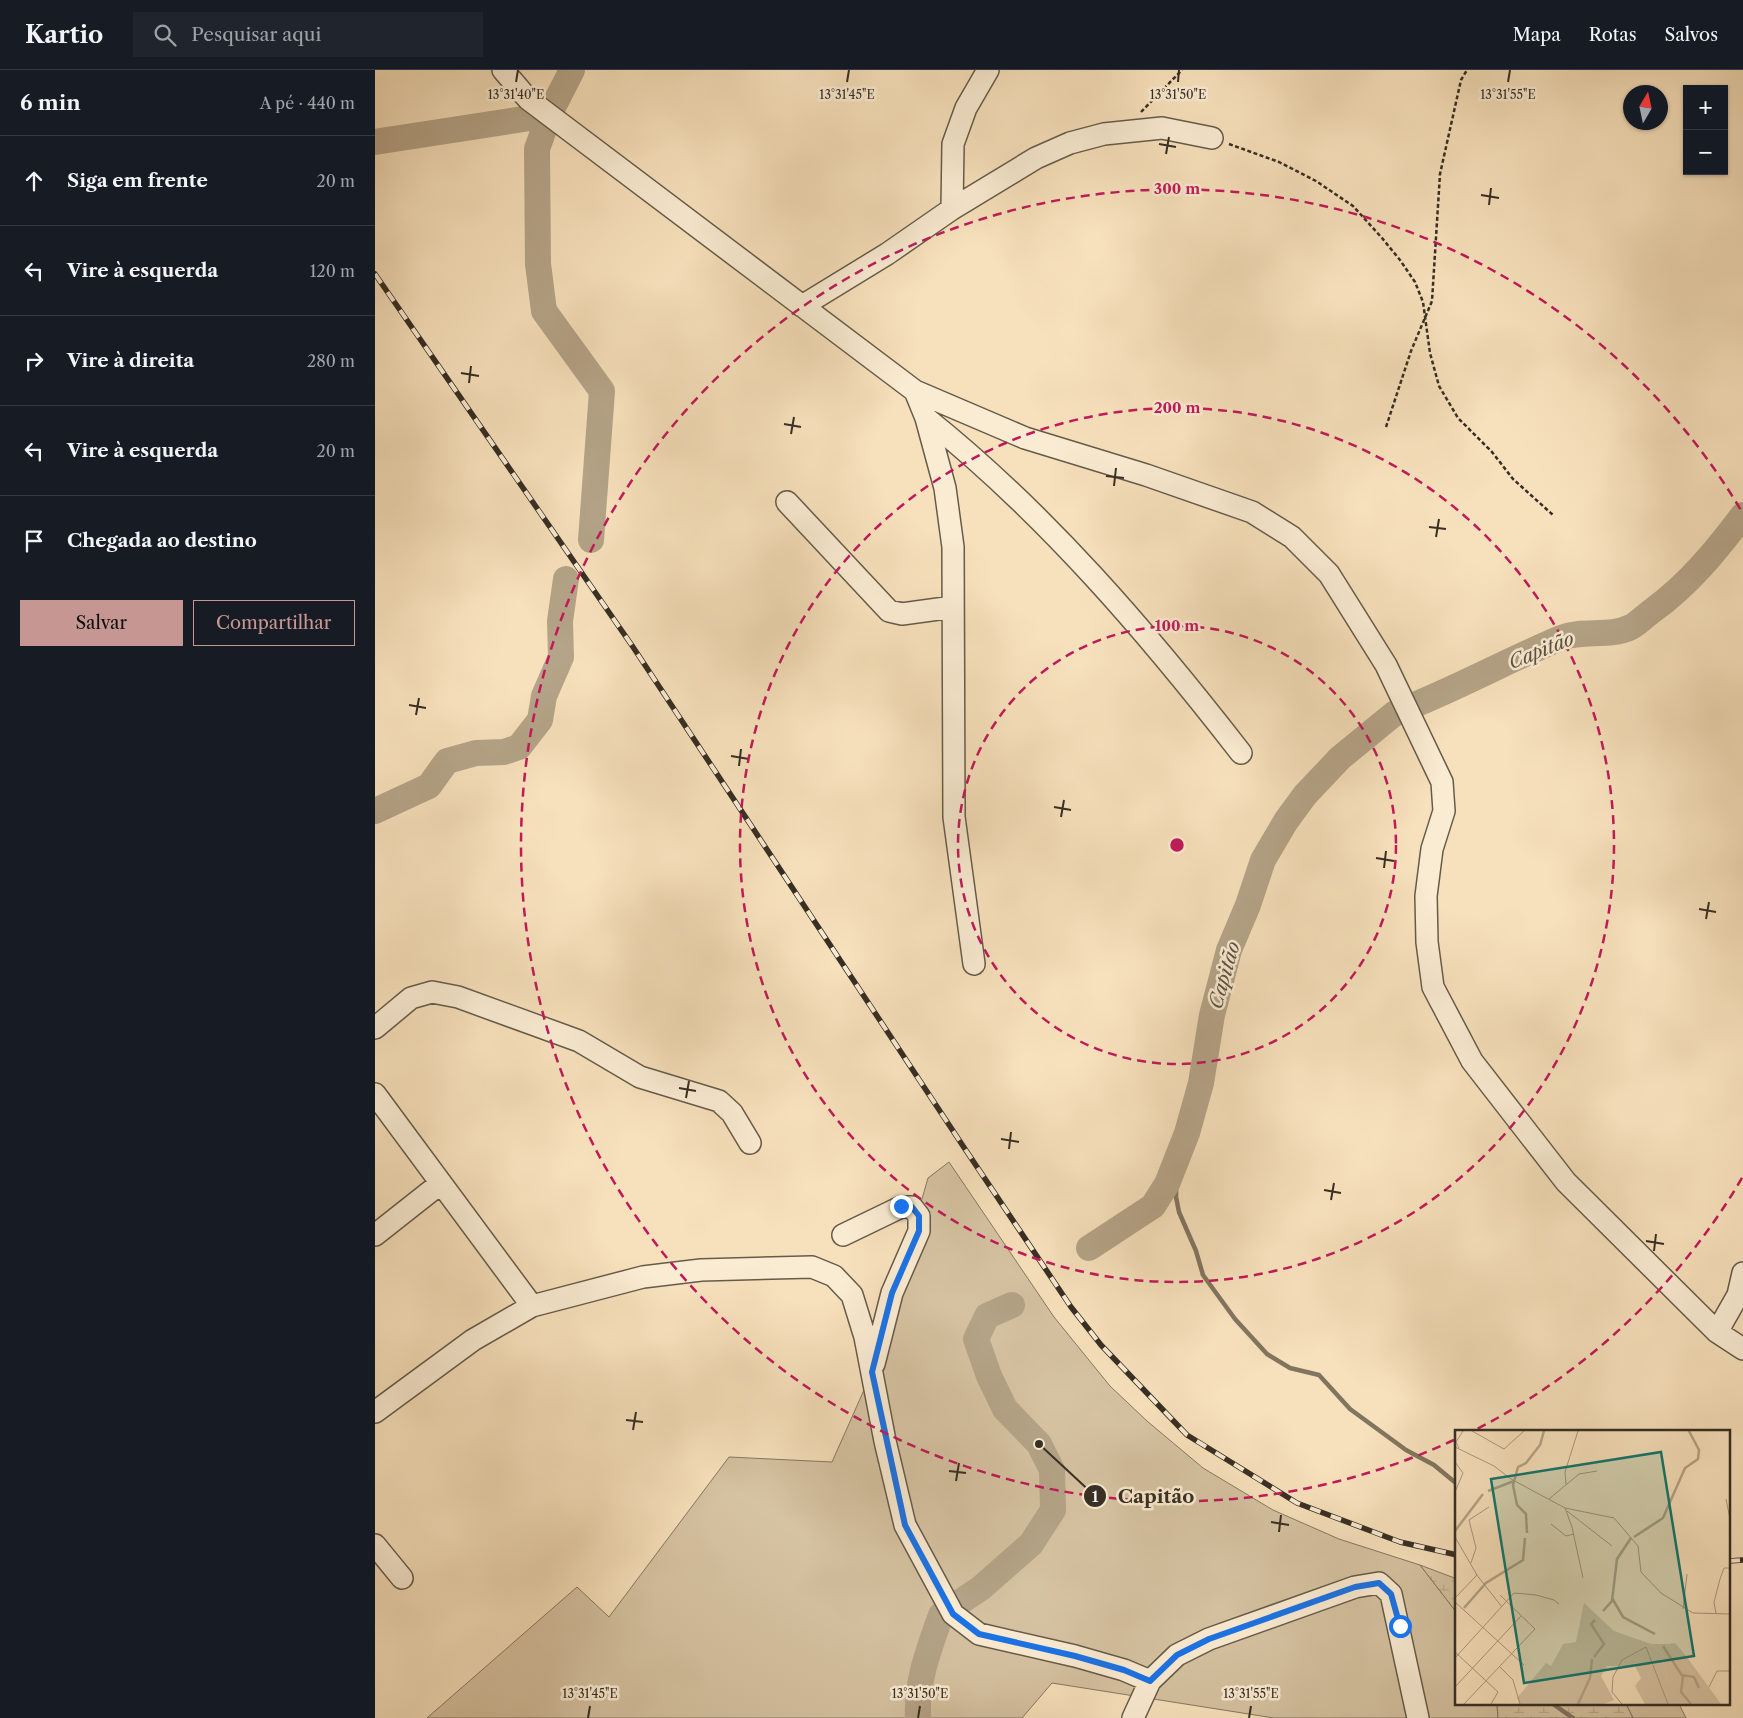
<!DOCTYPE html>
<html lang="pt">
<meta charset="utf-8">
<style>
:root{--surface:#171b24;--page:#20242c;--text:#f1f3f6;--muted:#9ea1a6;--line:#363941;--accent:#c59692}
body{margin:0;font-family:"Libre Caslon Text",serif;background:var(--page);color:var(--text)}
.controls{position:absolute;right:15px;top:15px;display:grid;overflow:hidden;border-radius:0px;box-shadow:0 1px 4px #0004}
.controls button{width:45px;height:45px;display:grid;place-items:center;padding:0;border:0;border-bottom:1px solid var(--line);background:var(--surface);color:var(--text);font:25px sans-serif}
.compass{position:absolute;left:1248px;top:15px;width:45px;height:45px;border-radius:50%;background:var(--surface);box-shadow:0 1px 4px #0004;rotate:9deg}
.stop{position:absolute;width:15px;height:15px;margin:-11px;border:4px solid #1a73e8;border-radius:50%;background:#fff}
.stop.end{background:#1a73e8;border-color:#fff;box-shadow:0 1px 5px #0008}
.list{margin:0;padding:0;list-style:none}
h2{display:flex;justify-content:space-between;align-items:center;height:65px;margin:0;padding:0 20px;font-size:21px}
h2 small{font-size:16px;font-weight:400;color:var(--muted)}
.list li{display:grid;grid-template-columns:32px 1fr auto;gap:15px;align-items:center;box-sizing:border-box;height:90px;padding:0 20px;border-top:1px solid var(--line)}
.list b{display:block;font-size:19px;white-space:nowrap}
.list em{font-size:16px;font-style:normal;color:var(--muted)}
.actions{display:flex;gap:10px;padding:15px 20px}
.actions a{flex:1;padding:11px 0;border:1px solid var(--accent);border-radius:0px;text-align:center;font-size:18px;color:var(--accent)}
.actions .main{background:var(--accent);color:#111}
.icon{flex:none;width:28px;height:28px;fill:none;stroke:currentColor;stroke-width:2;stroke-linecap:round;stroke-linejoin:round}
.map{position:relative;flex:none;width:1368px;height:1648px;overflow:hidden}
header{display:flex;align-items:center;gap:30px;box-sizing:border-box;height:70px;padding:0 25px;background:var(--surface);border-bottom:1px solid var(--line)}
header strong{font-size:24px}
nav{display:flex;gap:28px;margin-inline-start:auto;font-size:18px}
.search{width:350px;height:45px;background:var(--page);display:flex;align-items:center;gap:12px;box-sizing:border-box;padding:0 18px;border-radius:0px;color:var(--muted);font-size:19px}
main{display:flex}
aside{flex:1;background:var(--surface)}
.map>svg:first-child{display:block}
.grass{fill:#d6c3a2;stroke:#867863}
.wetland{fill:url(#wetland-marsh);stroke:#867863}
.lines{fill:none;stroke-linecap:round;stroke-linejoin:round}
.stream{stroke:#827560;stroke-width:4.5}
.river{stroke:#b5a488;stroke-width:26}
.minor-casing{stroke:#665b4a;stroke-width:24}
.path{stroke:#362e24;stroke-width:2.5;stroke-dasharray:4 2.5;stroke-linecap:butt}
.minor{stroke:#faecd3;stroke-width:21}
.rail-casing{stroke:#362e24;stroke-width:5.5}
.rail{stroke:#faecd3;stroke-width:4;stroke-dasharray:11;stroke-linecap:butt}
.route{stroke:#1a73e8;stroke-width:6}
.ticks{fill:none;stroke:#362e24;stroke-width:2}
.ring{fill:none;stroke:#c2185b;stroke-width:2.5;stroke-dasharray:9 6}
.labels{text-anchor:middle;stroke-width:5;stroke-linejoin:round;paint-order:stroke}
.water-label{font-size:19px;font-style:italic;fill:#5c5142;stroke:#faecd3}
.inset-river{fill:none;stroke:#b5a488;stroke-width:2.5}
.inset-road{fill:none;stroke:#aa997f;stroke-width:1}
.view{fill:#0f766e;fill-opacity:0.15;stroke:#0f766e;stroke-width:2.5}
.inset-edge{fill:none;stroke:#362e24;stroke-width:2.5}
.ticks-label{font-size:12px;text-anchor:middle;fill:#362e24;stroke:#faecd3;stroke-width:5;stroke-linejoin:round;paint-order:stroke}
.centre{fill:#c2185b;stroke:#faecd3;stroke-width:2.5}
.ring-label{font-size:15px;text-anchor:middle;font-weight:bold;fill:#c2185b;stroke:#faecd3;stroke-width:5;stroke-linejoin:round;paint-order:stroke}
.leader{fill:none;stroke:#362e24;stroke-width:2}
.callout-dot{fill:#362e24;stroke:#faecd3;stroke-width:2}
.mark-label{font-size:15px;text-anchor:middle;font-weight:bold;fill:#fff}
.callout-label{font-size:19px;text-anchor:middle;font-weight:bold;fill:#362e24;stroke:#faecd3;stroke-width:5;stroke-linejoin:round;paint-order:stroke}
</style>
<header>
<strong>Kartio</strong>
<div class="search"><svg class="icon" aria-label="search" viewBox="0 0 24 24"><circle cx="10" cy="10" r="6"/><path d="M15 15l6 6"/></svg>Pesquisar aqui</div>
<nav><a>Mapa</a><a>Rotas</a><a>Salvos</a></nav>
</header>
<main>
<aside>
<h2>6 min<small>A pé · 440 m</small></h2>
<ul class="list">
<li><svg class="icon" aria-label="ahead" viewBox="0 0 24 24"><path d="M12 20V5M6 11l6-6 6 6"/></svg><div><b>Siga em frente</b></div><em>20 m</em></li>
<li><svg class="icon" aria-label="left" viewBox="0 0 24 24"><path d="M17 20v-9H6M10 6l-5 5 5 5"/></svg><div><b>Vire à esquerda</b></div><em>120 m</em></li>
<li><svg class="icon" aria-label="right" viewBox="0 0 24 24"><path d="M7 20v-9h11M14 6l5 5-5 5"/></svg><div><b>Vire à direita</b></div><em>280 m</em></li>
<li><svg class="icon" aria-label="left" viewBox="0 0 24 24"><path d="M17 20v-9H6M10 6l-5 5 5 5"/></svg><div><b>Vire à esquerda</b></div><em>20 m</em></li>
<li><svg class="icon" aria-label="arrive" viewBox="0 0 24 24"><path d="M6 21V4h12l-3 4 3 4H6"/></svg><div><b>Chegada ao destino</b></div></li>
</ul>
<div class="actions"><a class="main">Salvar</a><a>Compartilhar</a></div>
</aside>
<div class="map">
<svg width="1368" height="1648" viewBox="0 0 1368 1648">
<defs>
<pattern id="wetland-marsh" width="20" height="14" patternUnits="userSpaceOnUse" patternTransform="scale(1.25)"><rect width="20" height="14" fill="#d6c3a2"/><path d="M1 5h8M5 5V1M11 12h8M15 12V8" fill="none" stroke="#b8a88b"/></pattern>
</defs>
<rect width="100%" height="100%" fill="#f7e1bc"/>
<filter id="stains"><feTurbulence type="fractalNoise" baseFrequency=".004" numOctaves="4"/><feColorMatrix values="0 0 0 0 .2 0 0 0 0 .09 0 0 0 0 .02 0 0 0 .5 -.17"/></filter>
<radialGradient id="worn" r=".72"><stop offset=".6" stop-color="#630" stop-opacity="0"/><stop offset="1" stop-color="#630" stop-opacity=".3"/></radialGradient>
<path class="grass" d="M574,1092L679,1247L735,1316L772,1351L828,1398L898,1440L964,1469L1045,1495L1082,1543V1634H1122L1123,1648H899L677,1613L647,1648H52L202,1517L234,1547L354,1387L457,1392L497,1302L553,1108Z
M1251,1634H1304L1311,1648H1258Z"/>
<path class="wetland" d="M1045,1495L1082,1509V1543Z
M1122,1634H1251L1258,1648H1123Z"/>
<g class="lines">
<path class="stream" d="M802,1089L801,1127L804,1142L821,1181L828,1205L860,1249L892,1284L915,1298L944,1305L975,1339L1031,1380L1059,1395L1082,1414
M1178,1634L1198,1648"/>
<path class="river" d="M197,0L174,45L162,79L163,194L169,241L227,321L216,470
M0,72L174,45
M1044,633C1092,613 1138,588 1186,568C1208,559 1234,568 1256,557C1263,553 1270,546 1277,541C1314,514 1341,481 1368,445
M0,741L54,716L72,691L101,683L129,682L144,677L165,650L169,626L186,587L185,551L191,509
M714,1178L778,1136L792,1114L812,1063L826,1013L837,945L854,880L873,835L888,790L911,751L930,725L965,688L1020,643
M585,1532L606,1518L656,1474L678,1440L677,1400L664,1374L630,1339L614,1306L601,1269L612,1246L637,1235
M543,1648C541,1612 554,1579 566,1545"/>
<defs>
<path id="minor" d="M128,0L153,29L540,321L650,368L771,405L877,442L917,467L954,504L1011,595L1067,712L1069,741L1057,779L1051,826L1052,872L1058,917L1097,991L1191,1112L1342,1262L1368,1279
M577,139L578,74L591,38L613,0
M427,236L512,184L577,139L661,88L695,73L729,64L787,58L837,68
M540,321L551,348L570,418L578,477L579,747L599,894
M551,348C671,444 772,562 866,683
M412,432L514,541L527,544L578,537
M0,958L36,928L57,922L83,927L204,971L265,1007L344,1031L357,1043L375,1073
M0,1024L157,1236
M0,1165L66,1113
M468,1165L526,1137H537L544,1146V1161L517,1223L499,1294
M1342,1262L1363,1225L1368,1203
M0,1342L98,1270L157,1236L268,1207L326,1200L437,1197L459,1206L477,1225L490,1267L510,1371L530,1455L578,1544L604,1564L700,1586L749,1600L775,1611
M0,1475L27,1508
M758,1648L775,1611L802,1585L834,1569L980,1517L1004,1513L1016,1524L1043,1648"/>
</defs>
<use href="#minor" class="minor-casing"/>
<path class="path" d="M766,42L807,0
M854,74L904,92L941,111L978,136L1007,168L1025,190L1040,212L1048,232L1055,283L1064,316L1083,348L1117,382L1138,409L1178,445
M1011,357L1036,281L1057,231L1065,104L1086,10L1092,0"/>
<use href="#minor" class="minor"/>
<defs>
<path id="rail" d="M0,204L258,577L590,1079L696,1237L726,1275L812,1365L922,1433L1025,1472L1082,1485
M1354,1491L1368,1490"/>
</defs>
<use href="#rail" class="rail-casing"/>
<use href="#rail" class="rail"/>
</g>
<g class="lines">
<path class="route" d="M526,1136L537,1137L544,1146V1161L517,1223L497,1302L530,1455L578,1544L604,1564L700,1586L749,1600L775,1611L802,1585L834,1569L980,1517L1004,1513L1016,1524L1025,1556"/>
</g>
<path class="ticks" d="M141,12L143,0M472,12L474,0M803,12L804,0M1133,12L1135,0M784,74L801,77M791,84L794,67M1106,125L1124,128M1114,135L1116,118M86,303L104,306M94,313L96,296M409,354L426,357M416,364L419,347M731,406L749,408M739,416L741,398M1054,457L1071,459M1061,467L1064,449M34,635L51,638M41,645L44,628M356,686L374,689M364,696L366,679M679,737L696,740M686,747L689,730M1001,788L1019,791M1009,798L1011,781M1324,839L1341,842M1331,849L1334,832M304,1018L321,1021M311,1028L314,1011M626,1069L644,1072M634,1079L636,1062M949,1120L966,1123M956,1130L959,1113M1271,1171L1289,1174M1279,1181L1281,1164M251,1350L268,1352M258,1360L261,1342M574,1401L591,1403M581,1411L584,1393M896,1452L914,1455M904,1462L906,1445M213,1648L215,1636M543,1648L545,1636M874,1648L876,1636"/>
<g class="ring">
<circle cx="802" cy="775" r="219"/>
<circle cx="802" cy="775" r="437"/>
<path d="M1367 1108A656 656 0 0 1 1100 1360M1079 1370A656 656 0 1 1 1367 442"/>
</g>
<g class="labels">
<g class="water-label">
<text transform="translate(1166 580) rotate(-22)" y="7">Capitão</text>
<text transform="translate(849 905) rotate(-74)" y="7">Capitão</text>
</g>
</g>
<g transform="translate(1080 1360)">
<rect width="275" height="275" fill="#f7e1bc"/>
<path d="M129,173L159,201L196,214L207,224L212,249L227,274H190L180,256L186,248L180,236H152L146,246L159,270L149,274H65L62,268L91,233L96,236L108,214L121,212ZM220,213L231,226L266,274H242V266L250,258L213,214Z" fill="#d6c3a2"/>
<path d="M196,214H213L250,258L248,264L242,266V274H227L223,270L212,249L207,224Z" fill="#d6c3a2"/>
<path class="inset-river" d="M33,61L59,51M0,101L28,64M72,103L71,84L62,75L58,55L63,37L71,33L85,15L89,1M179,107L208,88L230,38L243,29L244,20L234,1M157,168L168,187L200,204M9,178L31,153L68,130L70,108M148,181L157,171L162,129L176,108M208,216L228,247L226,262L236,274M139,227L149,214L136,194L140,190M227,245L239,247L244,258M123,274L135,248L137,229"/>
<path class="inset-road" d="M17,1L49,19L69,1M0,17L39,36L56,49L110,78L159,88L183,116L186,142L206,163L238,183L275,184M4,18L1,12L8,1M0,32L8,43L0,62M111,54L110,42L123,1M94,69L124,44L142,41M271,69L275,89M110,78L117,97L128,148M112,81L157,116M96,94L111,106L119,104M0,107L22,145L0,168M16,133L21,118L14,90L34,77M21,144L47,177M0,172L69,235M228,179L232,144M261,184L259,172L265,149L269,138H275M0,222L43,262L36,274M0,228L59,163L81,165L99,170L104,174M45,237L58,250L65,274M0,257L66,186M254,257L262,241H275M9,274L80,199L45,165M167,274L157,262L158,247L167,230L191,217L213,274"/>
<path class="view" d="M206,22L239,226L69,253L36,49Z"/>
<rect width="275" height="275" class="inset-edge"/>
</g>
<g class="ticks-label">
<text x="141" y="29">13°31'40"E</text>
<text x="472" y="29">13°31'45"E</text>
<text x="803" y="29">13°31'50"E</text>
<text x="1133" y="29">13°31'55"E</text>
<text x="215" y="1628">13°31'45"E</text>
<text x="545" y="1628">13°31'50"E</text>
<text x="876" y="1628">13°31'55"E</text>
</g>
<circle cx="802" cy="775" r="8" class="centre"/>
<g class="ring-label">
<text x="802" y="124">300 m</text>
<text x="802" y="343">200 m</text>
<text x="802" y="561">100 m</text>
</g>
<path class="leader" d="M664 1374L720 1426"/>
<g class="callout-dot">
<circle cx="664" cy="1374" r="5"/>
<circle cx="720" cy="1426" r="12"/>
</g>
<g class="mark-label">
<text x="720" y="1432">1</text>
</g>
<g class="callout-label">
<text x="781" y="1433">Capitão</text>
</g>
<rect width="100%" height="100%" filter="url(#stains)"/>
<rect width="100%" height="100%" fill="url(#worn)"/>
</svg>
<div class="controls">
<button>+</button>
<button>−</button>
</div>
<svg class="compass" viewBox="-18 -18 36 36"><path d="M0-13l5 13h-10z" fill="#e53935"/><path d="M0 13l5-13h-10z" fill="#9ea1a6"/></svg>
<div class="stop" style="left:1025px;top:1556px"></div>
<div class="stop end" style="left:526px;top:1136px"></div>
</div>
</main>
